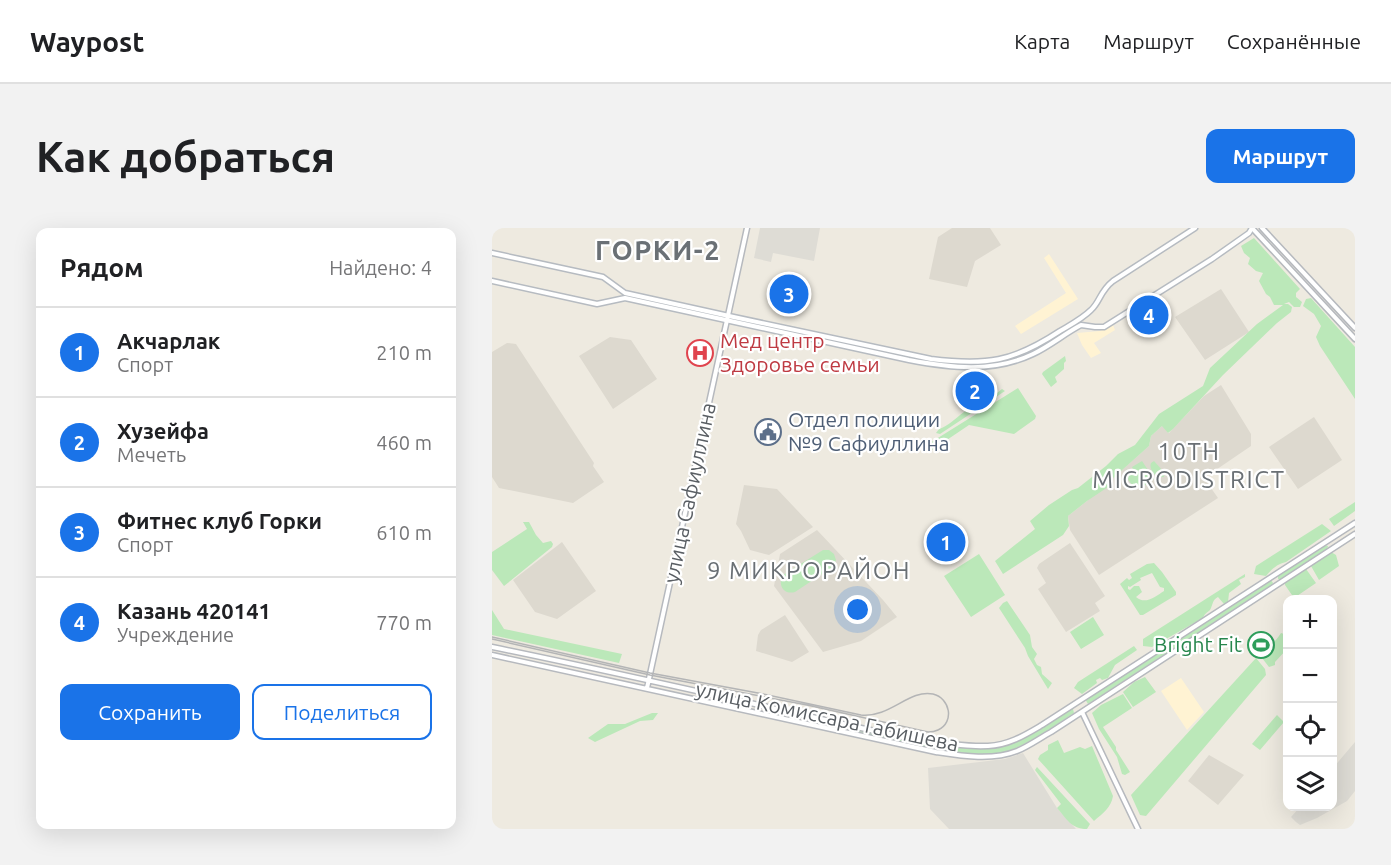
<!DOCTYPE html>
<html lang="ru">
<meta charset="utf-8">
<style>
:root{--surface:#fff;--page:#f2f2f2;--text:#202124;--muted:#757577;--line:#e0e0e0;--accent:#1a73e8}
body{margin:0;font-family:Ubuntu,sans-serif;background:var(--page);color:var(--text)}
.controls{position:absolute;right:18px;bottom:18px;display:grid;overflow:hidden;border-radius:12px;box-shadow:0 6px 24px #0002}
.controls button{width:54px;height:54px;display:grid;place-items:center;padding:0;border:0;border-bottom:2px solid var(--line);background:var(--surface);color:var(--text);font:30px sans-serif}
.you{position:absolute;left:366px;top:382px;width:21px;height:21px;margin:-15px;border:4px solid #fff;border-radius:50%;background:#1a73e8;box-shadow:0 0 0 9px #1a73e833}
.badge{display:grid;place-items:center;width:39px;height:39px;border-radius:50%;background:var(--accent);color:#fff;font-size:20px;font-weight:700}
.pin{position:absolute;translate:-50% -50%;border:3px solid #fff;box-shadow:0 2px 6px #0006}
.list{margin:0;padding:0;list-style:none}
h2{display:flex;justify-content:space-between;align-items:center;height:78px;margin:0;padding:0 24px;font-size:26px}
h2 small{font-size:20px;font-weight:400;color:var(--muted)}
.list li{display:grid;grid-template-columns:39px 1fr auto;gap:18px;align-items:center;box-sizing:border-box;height:90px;padding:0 24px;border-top:2px solid var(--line)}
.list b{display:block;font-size:22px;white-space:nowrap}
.list p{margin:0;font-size:20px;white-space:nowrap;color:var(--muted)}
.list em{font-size:20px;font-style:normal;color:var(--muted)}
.actions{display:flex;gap:12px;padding:18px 24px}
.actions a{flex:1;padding:14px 0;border:2px solid var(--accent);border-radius:12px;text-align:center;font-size:21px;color:var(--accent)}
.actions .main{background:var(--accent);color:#fff}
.icon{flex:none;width:33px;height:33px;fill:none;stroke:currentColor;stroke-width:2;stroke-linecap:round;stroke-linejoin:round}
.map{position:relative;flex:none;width:863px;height:601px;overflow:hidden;border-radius:12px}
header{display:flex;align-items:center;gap:36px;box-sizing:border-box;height:84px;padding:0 30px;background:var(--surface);border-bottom:2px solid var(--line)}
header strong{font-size:28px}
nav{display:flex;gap:33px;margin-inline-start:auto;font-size:21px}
.intro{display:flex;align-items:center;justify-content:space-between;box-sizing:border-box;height:144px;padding:0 36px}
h1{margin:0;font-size:42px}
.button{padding:15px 27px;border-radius:12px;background:var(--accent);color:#fff;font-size:21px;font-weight:700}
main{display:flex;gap:36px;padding:0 36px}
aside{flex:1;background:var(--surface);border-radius:12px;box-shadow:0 6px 24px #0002}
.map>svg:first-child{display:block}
.commercial{fill:#fff3d3}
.industrial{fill:#dedcd5}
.education{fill:#ddd9cf}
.green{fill:#bbe8b9;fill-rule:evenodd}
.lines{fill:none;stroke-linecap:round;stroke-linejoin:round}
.tertiary-casing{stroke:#b6b9be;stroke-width:7}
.secondary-casing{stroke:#b6bbc1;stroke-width:7}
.tertiary{stroke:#fff;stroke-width:4}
.secondary{stroke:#fff;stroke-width:4}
.tram{stroke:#b4b5b6;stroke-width:1.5}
.labels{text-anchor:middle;stroke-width:4.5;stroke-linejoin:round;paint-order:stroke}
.health-label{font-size:21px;fill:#be3a42;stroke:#fff;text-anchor:start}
.service-label{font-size:21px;fill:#4e5e75;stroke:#fff;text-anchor:start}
.street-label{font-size:21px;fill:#595e63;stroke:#fff}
.leisure-label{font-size:21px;fill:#27864d;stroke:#fff;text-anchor:end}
.quarter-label{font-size:24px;letter-spacing:1.5px;fill:#6a7075;stroke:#fff}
.district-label{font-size:27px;font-weight:bold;letter-spacing:1.5px;fill:#6a7075;stroke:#fff}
</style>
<header>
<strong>Waypost</strong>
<nav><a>Карта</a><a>Маршрут</a><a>Сохранённые</a></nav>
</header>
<div class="intro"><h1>Как добраться</h1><a class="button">Маршрут</a></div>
<main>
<aside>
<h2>Рядом<small>Найдено: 4</small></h2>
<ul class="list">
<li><span class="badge">1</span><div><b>Акчарлак</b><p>Спорт</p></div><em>210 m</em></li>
<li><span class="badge">2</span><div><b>Хузейфа</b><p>Мечеть</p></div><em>460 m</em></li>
<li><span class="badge">3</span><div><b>Фитнес клуб Горки</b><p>Спорт</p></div><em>610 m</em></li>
<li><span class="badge">4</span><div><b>Казань 420141</b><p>Учреждение</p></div><em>770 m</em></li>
</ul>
<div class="actions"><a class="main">Сохранить</a><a>Поделиться</a></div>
</aside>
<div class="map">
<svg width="863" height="601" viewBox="0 0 863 601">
<rect width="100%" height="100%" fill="#eeeae0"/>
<path class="commercial" d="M557,26L586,71L529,106L523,98L574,65L552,30Z
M621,97L623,102L602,115L609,125L599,130L590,117L585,105L608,103Z
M689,450L712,484L695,502L669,463Z"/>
<path class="industrial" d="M268,0H328L322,33L281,25L279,34L262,30Z
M863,514V563L855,573L825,590L808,597L804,594L799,589L808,579L840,578L841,540Z
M531,525L565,580L584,601H457L438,581L436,540L513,531Z"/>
<path class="education" d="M460,0H498L509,17L483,33L475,59L437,51L446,9Z
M729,61L757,104L713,132L683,89Z
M118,109L139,112L165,151L121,181L87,128Z
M15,115L24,116L102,235L101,238L112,254L81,275L7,260L0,249V124Z
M729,157L759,206V218L712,250L726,270L607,347L578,302L576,288L595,273L657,218L659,208L671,197L676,205H677L712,168Z
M822,189L850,232L806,261L777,219Z
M252,257L285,261L321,299L277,327L258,322L249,303L244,296Z
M325,302L391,372L405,389L369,413L331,424L282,358L288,326Z
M70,314L104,363L65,391L43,384L21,352Z
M578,315L613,368L603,375L608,383L574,404L546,361L554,355L545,340L547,336Z
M293,387L317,424L300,434L264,423L266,407L269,402Z
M717,527L752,547L726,577L696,553Z"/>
<path class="green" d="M762,10L808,61L804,65V69L810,74L808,79H802L797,74L792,76H796L800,79L799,84L785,95L731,147L681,201L676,205L670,198L659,208L657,218L619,252V257L595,273L576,288L577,298L571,307L511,346L503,333L543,301L538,293L557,277L580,262L586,260L614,238L626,226L643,217L667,186L711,158L718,140L765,96L791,77H782L778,69L774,66L767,53L771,45L764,43L756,36L758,30L752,25L749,18Z
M819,70L863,119V171L828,118L824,109L829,98L822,86L811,78L814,71Z
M573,128L574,133L572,135V141L563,149L565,154L559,159L550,146L551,144Z
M526,160L544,188L543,191L522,206L477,197L437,224L433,218Z
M510,161L513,163L448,206L444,205L447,201C456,198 464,190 472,184C484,177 499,171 510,161Z
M650,233L662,251L652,258L650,255L642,260L633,247L641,241L640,239Z
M662,233L671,243L672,249H665C661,245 657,240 659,235Z
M863,274V283L842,298L837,291Z
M31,294H37L44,307L51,315L59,313L61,316L60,319L12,358L0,342V324L35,301Z
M830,296L839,303L794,334C785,336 780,341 774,348L762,346L764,338Z
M832,317L836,318L835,322L789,352L786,351V347Z
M331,322H337L342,326L344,332L342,338L303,364C292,367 285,357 291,347Z
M839,324L844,327L847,338L827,352L819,338Z
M487,326L513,367L479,389L452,348Z
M662,335L670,344L684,364V367L651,387H648L628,356L635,350L637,352L640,350L638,346L655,336ZM660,345L668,359L672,360V363C663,369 653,377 644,369L650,364L647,358H642L638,362L636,361V358L638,359L649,352L648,350Z
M814,341L824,355L802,370L793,357V354Z
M753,346V349L747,352L749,356L737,365L736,374L732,376L726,369C720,372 721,377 718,382C715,385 713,385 711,390L660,419L651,418V411Z
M779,352L781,355L780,357L596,476L593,471Z
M515,373L538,407L540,419L545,426L542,431L545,437L549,439L550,446L560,455L556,461L536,428L533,420L507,380L511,375Z
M0,382L12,401L130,426L127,435L0,407Z
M601,389L612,407L589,421L578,404Z
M789,405L795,407V421L783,434V437L777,439L770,430C774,420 783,415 789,405Z
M642,418L645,422L623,437L616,450L610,452L608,450L604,452L605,455L590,466L582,460L586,454Z
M764,430L773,441L774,447L654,588L648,587L639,567Z
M653,449L664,464L641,479L631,464L642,454Z
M631,466L640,480L611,499L624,519V522L638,544L633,547L630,546L625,529L607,501L600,485L609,477Z
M579,481H581L582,485C562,498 542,513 519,522C477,537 399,513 356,503L357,499C402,509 473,529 518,515C540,508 559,493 579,481Z
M160,485H166L161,492L148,493L103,514L96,510L116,496H133Z
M785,487L792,494L768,522L760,516Z
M566,512L572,525L588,519L593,521L600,518L621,568C619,580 611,585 602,593L546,531L548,527L556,522V517Z
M545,539L598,596L595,601C579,601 575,591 565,580L569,576L543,542Z"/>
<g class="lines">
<defs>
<path id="tertiary" d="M760,0L863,111
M770,0L863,100
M0,419C103,440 205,463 307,486C346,495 384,504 423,511C447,515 472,519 496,518C517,517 533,507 550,497L863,295
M0,427L444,524C470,528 500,533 525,523C537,518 548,510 559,504L863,306
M155,460L255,0
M590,484L646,601"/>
<path id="secondary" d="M0,25L111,49L133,65L237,88L439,131C494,138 521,134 568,103C578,97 590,91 599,82C608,74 608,63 621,53L703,0
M0,53L105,76L133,70L417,132C459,140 501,145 541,126C558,118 572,106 589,97L603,99H612L720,31L757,5L760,0"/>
</defs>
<use href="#tertiary" class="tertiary-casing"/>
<use href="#secondary" class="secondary-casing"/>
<use href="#tertiary" class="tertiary"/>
<use href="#secondary" class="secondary"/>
<path class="tram" d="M0,409L158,445L266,465L369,487C398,490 417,461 441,466C458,470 463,494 446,502C444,503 438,504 436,504L315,477L158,447L0,411"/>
</g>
<defs>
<symbol id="hospital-ring" viewBox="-11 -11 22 22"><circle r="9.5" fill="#fff" stroke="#e0444e" stroke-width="1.5"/><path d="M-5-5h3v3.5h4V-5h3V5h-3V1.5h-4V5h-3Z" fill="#e0444e"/></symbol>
<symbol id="civic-ring" viewBox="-11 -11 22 22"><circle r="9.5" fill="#fff" stroke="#5c6f8a" stroke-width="1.5"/><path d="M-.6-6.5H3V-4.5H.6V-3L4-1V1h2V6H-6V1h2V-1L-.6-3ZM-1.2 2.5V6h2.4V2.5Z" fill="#5c6f8a"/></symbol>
<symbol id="stadium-ring" viewBox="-11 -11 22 22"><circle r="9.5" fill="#fff" stroke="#2e9e5b" stroke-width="1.5"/><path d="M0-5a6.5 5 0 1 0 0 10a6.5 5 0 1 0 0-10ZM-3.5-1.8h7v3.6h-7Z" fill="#2e9e5b"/></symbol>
</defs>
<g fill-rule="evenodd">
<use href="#hospital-ring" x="193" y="110" width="30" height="30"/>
<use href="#civic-ring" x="261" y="189" width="30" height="30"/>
<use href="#stadium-ring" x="754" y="402" width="30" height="30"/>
</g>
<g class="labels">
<g class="health-label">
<text x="228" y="120">Мед центр<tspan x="228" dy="24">Здоровье семьи</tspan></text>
</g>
<g class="service-label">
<text x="296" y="199">Отдел полиции<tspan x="296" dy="24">№9 Сафиуллина</tspan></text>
</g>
<g class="street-label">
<text transform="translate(198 265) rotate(-78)" y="7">улица Сафиуллина</text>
<text transform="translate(335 489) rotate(12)" y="7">улица Комиссара Габишева</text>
</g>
<g class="leisure-label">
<text x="750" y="424">Bright Fit</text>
</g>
<g class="quarter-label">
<text x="697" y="232">10TH<tspan x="697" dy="28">MICRODISTRICT</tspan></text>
<text x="317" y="351">9 МИКРОРАЙОН</text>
</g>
<g class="district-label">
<text x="166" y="32">ГОРКИ-2</text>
</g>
</g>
</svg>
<div class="controls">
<button>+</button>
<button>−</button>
<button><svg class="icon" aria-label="locate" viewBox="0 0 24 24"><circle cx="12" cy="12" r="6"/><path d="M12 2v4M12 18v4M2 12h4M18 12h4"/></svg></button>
<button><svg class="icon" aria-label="layers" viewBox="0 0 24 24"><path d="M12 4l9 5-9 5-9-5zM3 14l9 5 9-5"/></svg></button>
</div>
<div class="you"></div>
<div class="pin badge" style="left:454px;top:314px">1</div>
<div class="pin badge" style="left:483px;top:163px">2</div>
<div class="pin badge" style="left:297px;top:66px">3</div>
<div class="pin badge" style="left:657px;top:87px">4</div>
</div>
</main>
